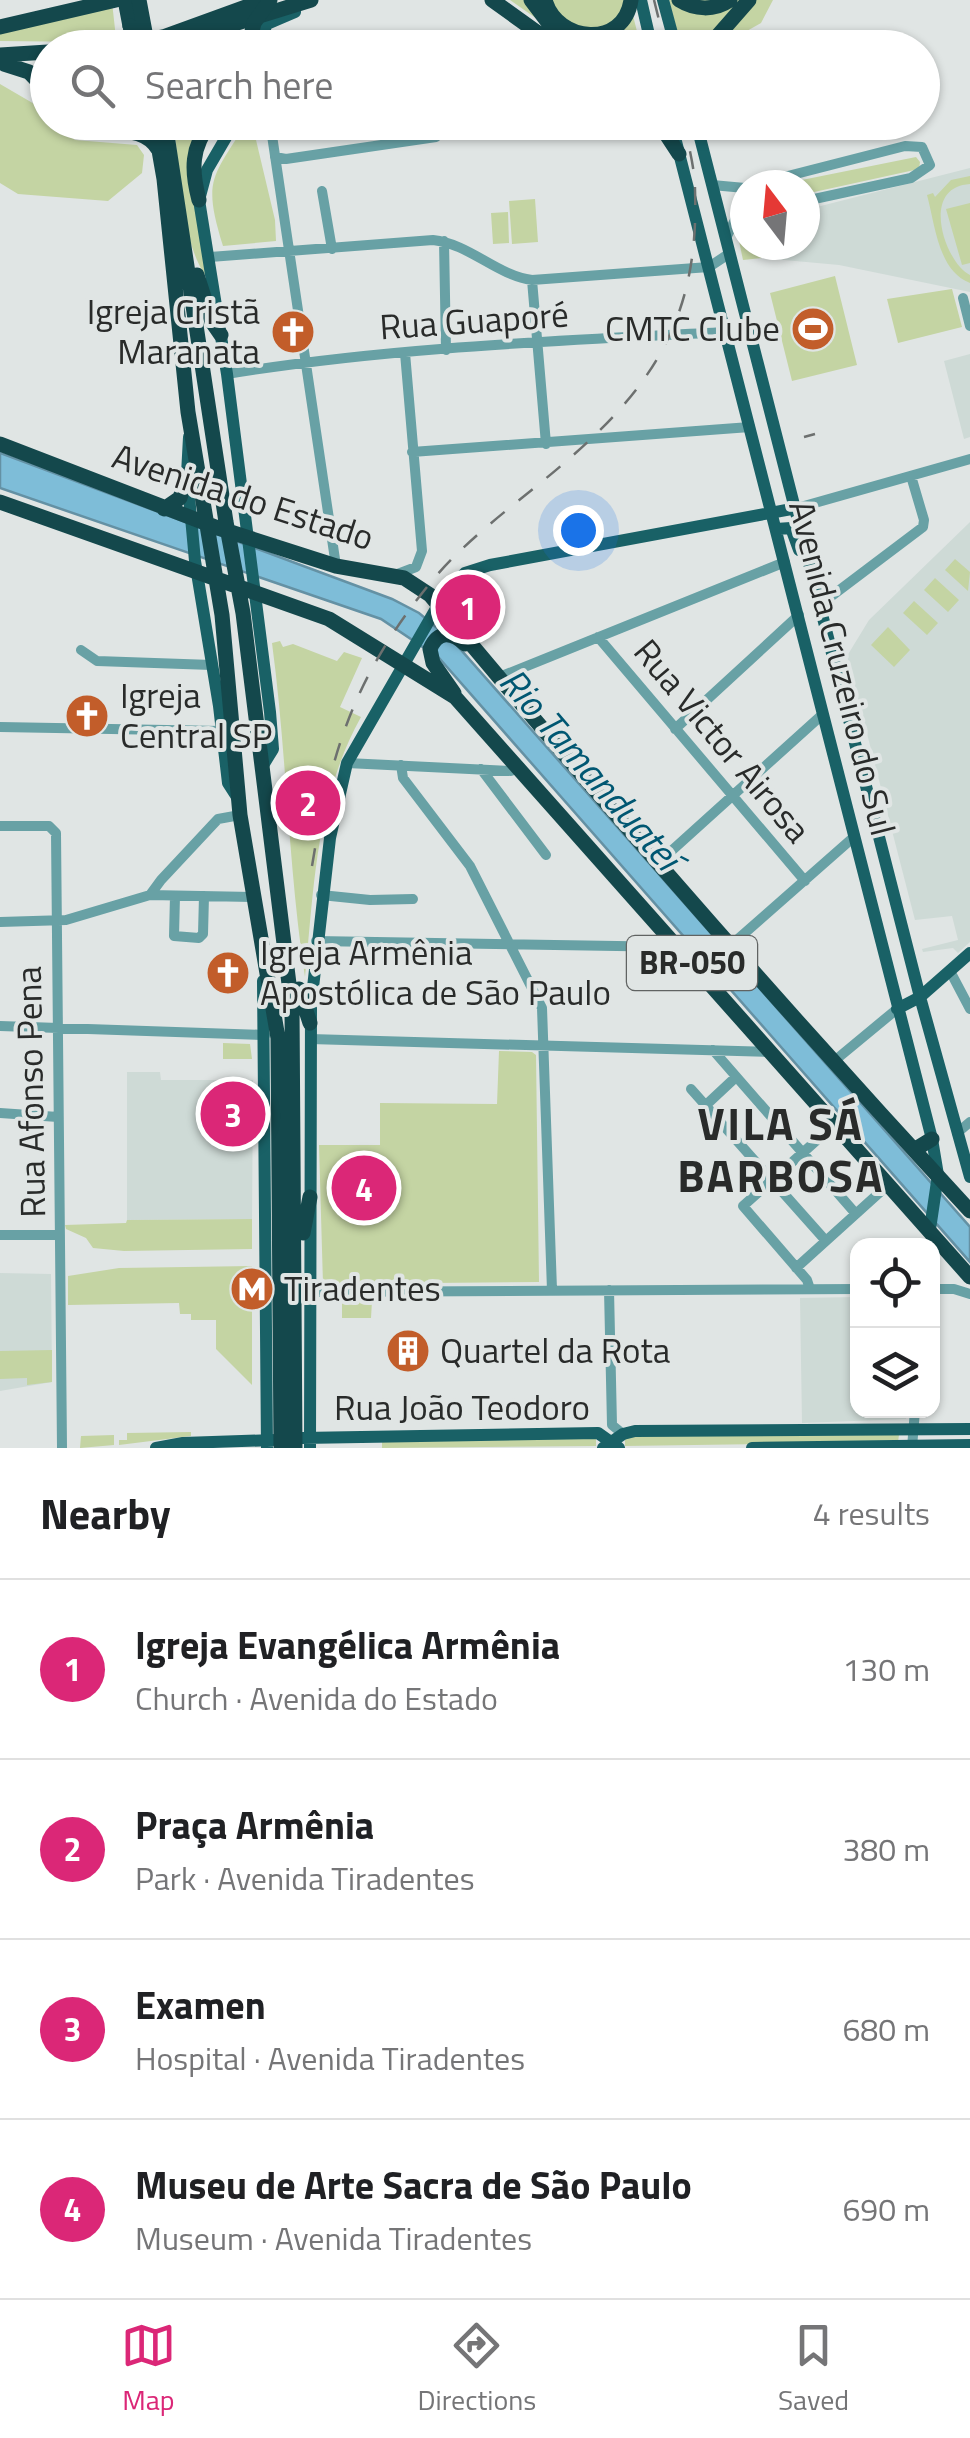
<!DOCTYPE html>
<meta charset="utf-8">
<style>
:root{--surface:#fff;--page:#f6f6f6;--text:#202124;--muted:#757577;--line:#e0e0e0;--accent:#db2777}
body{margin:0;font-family:"Titillium Web",sans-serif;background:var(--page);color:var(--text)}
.controls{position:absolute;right:30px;bottom:30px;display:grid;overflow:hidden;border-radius:20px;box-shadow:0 2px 8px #0004}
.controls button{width:90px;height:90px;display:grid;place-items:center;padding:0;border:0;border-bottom:2px solid var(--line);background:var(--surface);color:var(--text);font:50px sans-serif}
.compass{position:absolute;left:730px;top:170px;width:90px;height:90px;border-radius:50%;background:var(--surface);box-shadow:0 2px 8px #0004;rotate:344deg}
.you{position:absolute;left:578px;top:530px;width:35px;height:35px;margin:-25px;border:8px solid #fff;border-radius:50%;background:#1a73e8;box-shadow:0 0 0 15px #1a73e833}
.badge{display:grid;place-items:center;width:65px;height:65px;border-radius:50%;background:var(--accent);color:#fff;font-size:32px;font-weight:700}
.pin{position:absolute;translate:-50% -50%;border:5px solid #fff;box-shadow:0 2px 10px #0006}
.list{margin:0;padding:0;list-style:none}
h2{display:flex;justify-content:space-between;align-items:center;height:130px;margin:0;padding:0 40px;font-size:42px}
h2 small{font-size:32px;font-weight:400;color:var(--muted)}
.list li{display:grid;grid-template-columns:65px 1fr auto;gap:30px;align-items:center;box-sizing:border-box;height:180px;padding:0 40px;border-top:2px solid var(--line)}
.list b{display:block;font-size:38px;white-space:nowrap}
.list p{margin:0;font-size:32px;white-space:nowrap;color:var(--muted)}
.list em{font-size:32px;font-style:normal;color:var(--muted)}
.icon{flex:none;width:55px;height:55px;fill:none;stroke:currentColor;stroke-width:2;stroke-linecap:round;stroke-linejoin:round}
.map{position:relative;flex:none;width:970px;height:1448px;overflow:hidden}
.search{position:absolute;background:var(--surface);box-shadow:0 2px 8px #0004;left:30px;right:30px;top:30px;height:110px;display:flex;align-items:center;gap:25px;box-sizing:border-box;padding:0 35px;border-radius:55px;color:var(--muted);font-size:38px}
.sheet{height:850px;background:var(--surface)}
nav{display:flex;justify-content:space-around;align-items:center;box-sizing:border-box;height:140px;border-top:2px solid var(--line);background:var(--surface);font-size:28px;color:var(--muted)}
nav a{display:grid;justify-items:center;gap:5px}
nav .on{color:var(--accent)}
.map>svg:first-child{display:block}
.built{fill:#cedad6}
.green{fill:#c4d4a3}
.water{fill:#7ebdd8;stroke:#6491a4;stroke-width:2.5}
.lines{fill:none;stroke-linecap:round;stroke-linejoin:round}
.minor{stroke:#68a1a5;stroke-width:10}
.major{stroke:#196166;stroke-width:12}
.highway{stroke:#14484c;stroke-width:15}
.rail{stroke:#6d706f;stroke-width:2.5;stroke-dasharray:18 18;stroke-linecap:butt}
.highway-bridge{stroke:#14484c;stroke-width:15}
.labels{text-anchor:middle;stroke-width:8;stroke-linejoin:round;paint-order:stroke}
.shield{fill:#e0e5e4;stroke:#606362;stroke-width:2.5}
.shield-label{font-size:32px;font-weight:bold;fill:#292b2a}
.poi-label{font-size:35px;fill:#292b2a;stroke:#e0e5e4;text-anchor:start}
.street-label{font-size:35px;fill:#292b2a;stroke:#e0e5e4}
.water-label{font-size:38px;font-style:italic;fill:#005772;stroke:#e0e5e4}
.district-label{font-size:45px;font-weight:bold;letter-spacing:2.5px;fill:#292b2a;stroke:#e0e5e4}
</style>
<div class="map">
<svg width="970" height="1448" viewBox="0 0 970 1448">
<rect width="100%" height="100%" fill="#e0e5e4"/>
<path class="built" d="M970,168V292L839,265L762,258L759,245H805V210Z
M970,354V437L964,439L944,361Z
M970,522V942L958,953L953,948L923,952L922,949L958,940L952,916L915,920L847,656L869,620Z
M127,1072H160L161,1080H253L252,1219L127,1220Z
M0,1273L51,1274L52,1382L0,1391Z
M857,1297L858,1410L907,1411L906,1419L802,1423L800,1298Z"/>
<path class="green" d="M510,0H629L641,47H577Z
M669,0H773L761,23L738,36L731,48L681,47Z
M112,2L116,38L97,42L0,41V30Z
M0,84L36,105L47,118L48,122L52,123L75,140L137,145L144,155L142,173L108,201L18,194L0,183Z
M195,123H207L199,132L205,275C181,239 180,171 174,128Z
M246,123H252L275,220L276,241L223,246C202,178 213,178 246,123Z
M916,157L920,162L919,169L805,194V185H777Z
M970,176V184C919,187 945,263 970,275V283C938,271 935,224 927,195L933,193L935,197L951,180Z
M535,199L538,242L512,244L509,201Z
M970,203V263L962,265L946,209Z
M508,212L509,243L493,244L491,213Z
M745,224V245H759L762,258L743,260L736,227Z
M835,276L857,365L792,381L770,293Z
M952,289L962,327L898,343L887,299Z
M955,559L970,572L968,591L945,570Z
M935,578L959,600L948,612L924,590Z
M914,601L938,623L927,635L903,613Z
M888,627L910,650L894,667L871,645Z
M280,641L283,647L293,644L337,661L344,652L362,658L340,707L361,717C316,798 314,887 305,977C288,866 287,755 272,643Z
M223,1043L250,1044L252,1059H223Z
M499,1051L532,1052L536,1055L539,1282L323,1284L319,1145H380V1103L497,1104Z
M252,1219V1249L124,1251L93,1248L86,1238L66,1229L65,1225L126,1223L127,1220Z
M252,1266V1385L216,1349V1320H191V1314H180L179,1303L68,1305V1276L119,1268Z
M342,1301H372L371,1318H342Z
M52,1350V1382L27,1385V1378L0,1379V1351Z
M191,1432V1436L119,1445V1440H127V1433Z
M114,1435V1445L80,1448L81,1436Z
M899,1435L898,1442L625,1446V1436Z
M596,1437V1446L382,1448V1441Z"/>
<path class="water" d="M0,453L392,599L419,613L454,642L970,1227V1262L439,658L381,619L0,488Z"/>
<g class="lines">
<path class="minor" d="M270,122L336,566
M275,157L286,159L436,137
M712,185L745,188
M753,185L905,146L922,147L930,165L911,178L805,201
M322,191L332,249
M726,238L735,220L745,212
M444,241L446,350
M210,257L433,240C470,244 496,275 532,280L709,267L730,253
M532,280L546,444
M963,298L970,326
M227,374C391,347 559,341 725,332
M412,452L750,427
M797,508L970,459
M395,575L416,567L422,551L405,353
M821,604L923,527L924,520L911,476
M598,637L805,881
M81,650L97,661L212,665
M497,678L785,562
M0,727L222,731
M675,729L799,615
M347,763L511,771L520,767
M401,765L403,778L470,866L542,1008L552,1290
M481,769L546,855
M0,826H49L56,833L62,1448
M658,863L823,714
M150,895L161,880L218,819L240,815
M321,895L370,900L413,899
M175,896L174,936L199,938L203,934L204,896
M0,922L66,920L150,895L252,897
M316,941L679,947
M730,946L855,836
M950,971L970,1009
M0,1026L265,1035
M310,1039L769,1052
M713,1050L856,1214
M833,1062L897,1009
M691,1089L826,1241
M706,1105L736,1077
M0,1113L58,1117
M957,1133L970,1122
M0,1235H60
M796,1268L889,1184
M810,1289L807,1280L743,1206L835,1124
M932,1289H954L970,1294
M609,1290L612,1425L623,1434
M311,1292L858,1289
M912,1448L915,1410"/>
<path class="major" d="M641,0L652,48
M663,0L676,48
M256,48L267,24L295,12
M235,122L207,170L199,200L227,374L270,712L273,749L262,767
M671,122L932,1139L938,1175L930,1229
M696,122L920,997L970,1177
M189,437L187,474L195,561L219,706L228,783L237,797
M776,529L791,528L799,550
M263,981L267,1448
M897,1009L920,997L970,953
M302,1438L598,1433L619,1448
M156,1448L183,1443L273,1440
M310,1448L311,1005L330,838L347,763L445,593L465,573L490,565L797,508
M603,1448L623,1434L635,1431L970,1429
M752,1448L970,1445"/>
<path class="highway" d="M125,0L130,26
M492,0L559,48
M531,0L556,33L572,48
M545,0C557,43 624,49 631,0
M679,0C695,10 714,11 730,0
M0,27L116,0
M196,36L219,48
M173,43L311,0
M103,48L163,37L265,0
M707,48L749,0
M0,55L48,52
M4,64L29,72L48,92
M76,122C103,137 141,121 158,149
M154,122L164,179L188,412L222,615L240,815L278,1038L281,1448
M165,122L226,522L243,613L292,1008L295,1448
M658,122L679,154
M199,200C191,170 191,147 211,122
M197,275L212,322L221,335
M0,444L218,528L336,566L404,578L430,595C605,805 784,1010 970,1211
M0,502L329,619L455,697L970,1277
M164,509L180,498L187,474
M454,693L433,663L430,649C438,630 452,632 465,644
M299,989L310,1023
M914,1150L932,1139
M303,1233L310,1197"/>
<path class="rail" d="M654,0L666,48
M804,437L815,434
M312,866C331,750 355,675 431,582C463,543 505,512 544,480C645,397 700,327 695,190C695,168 688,145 684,122"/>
<path class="highway-bridge" d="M139,0L148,48
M130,26L136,48
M248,48L254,23L270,0"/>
</g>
<defs>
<symbol id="stadium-disc" viewBox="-11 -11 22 22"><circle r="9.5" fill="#c25d2a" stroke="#e0e5e4"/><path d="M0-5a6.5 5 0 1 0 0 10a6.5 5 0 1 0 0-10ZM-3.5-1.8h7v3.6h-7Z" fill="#fff"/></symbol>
<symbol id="church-disc" viewBox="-11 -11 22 22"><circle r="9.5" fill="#c25d2a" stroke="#e0e5e4"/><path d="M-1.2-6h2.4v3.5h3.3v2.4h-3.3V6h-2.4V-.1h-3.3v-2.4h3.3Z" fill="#fff"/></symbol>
<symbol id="metro-disc" viewBox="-11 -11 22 22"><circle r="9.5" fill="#c25d2a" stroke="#e0e5e4"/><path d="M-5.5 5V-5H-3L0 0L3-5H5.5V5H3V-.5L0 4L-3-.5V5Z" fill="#fff"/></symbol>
<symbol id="building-disc" viewBox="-11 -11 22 22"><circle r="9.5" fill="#c25d2a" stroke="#e0e5e4"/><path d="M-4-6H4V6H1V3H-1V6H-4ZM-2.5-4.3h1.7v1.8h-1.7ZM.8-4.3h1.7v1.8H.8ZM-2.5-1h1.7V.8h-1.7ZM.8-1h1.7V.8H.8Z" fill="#fff"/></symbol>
</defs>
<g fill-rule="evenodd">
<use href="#stadium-disc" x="788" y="304" width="50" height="50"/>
<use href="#church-disc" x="268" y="307" width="50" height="50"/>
<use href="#church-disc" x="62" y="691" width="50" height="50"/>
<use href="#church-disc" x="203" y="948" width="50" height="50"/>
<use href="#metro-disc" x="227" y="1264" width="50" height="50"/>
<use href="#building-disc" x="383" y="1326" width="50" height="50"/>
</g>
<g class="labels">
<rect class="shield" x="627" y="936" width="130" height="54" rx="8"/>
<g class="shield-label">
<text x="692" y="974">BR-050</text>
</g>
<g class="poi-label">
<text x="260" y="324" text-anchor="end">Igreja Cristã<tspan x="260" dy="40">Maranata</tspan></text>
<text x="780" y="341" text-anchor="end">CMTC Clube</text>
<text x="120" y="708">Igreja<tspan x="120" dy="40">Central SP</tspan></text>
<text x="260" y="965">Igreja Armênia<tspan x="260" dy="40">Apostólica de São Paulo</tspan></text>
<text x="284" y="1301">Tiradentes</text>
<text x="440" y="1363">Quartel da Rota</text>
</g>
<g class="street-label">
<text transform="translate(474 321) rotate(-4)" y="12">Rua Guaporé</text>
<text transform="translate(243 497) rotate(18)" y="12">Avenida do Estado</text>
<text transform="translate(842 668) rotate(76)" y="12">Avenida Cruzeiro do Sul</text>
<text transform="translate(722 741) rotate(50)" y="12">Rua Victor Airosa</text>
<text transform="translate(31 1092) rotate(-91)" y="12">Rua Afonso Pena</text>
<text x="462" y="1420">Rua João Teodoro</text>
</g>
<g class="water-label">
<text transform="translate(590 769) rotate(49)" y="13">Rio Tamanduateí</text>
</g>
<g class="district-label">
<text x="781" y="1140">VILA SÁ<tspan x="781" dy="52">BARBOSA</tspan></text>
</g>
</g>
</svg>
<div class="controls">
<button><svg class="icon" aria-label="locate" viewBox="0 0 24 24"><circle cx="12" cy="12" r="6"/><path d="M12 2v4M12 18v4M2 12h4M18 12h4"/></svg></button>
<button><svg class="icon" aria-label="layers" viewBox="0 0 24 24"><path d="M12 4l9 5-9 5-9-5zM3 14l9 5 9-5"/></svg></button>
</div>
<svg class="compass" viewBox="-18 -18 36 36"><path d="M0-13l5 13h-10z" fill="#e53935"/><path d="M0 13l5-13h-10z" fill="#757577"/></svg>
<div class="you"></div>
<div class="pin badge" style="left:468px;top:607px">1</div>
<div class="pin badge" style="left:308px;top:803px">2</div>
<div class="pin badge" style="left:233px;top:1114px">3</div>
<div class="pin badge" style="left:364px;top:1188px">4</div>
<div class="search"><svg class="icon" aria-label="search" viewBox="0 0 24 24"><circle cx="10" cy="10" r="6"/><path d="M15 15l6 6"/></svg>Search here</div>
</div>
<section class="sheet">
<h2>Nearby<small>4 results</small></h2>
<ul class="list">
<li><span class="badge">1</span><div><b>Igreja Evangélica Armênia</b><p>Church · Avenida do Estado</p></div><em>130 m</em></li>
<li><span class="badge">2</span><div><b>Praça Armênia</b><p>Park · Avenida Tiradentes</p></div><em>380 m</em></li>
<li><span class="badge">3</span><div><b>Examen</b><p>Hospital · Avenida Tiradentes</p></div><em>680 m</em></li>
<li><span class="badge">4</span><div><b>Museu de Arte Sacra de São Paulo</b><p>Museum · Avenida Tiradentes</p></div><em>690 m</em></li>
</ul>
</section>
<nav>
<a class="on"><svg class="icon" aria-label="map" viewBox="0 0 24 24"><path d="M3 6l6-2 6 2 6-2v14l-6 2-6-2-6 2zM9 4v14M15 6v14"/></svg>Map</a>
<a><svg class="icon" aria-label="directions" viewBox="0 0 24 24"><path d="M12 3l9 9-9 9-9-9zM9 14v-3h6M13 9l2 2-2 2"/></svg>Directions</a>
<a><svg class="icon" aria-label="saved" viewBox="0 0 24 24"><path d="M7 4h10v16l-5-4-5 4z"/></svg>Saved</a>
</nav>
